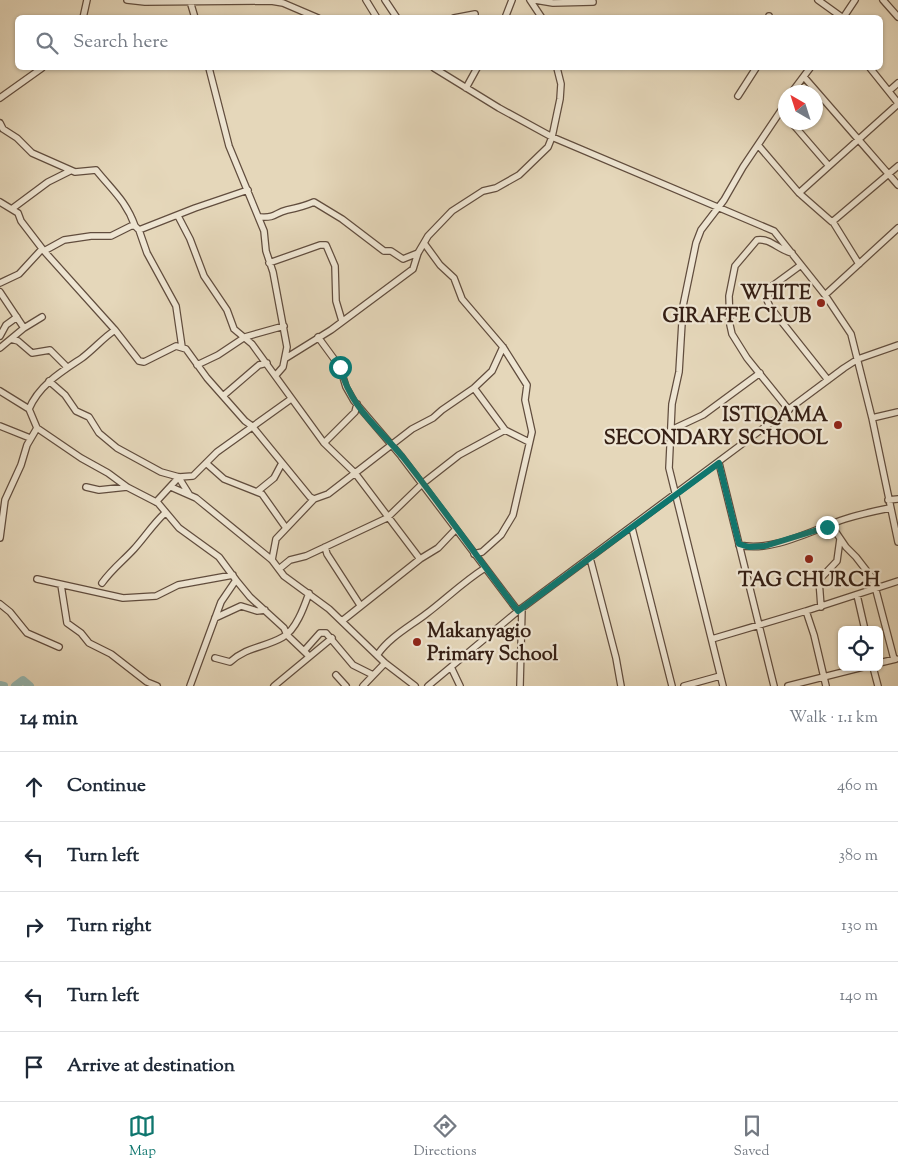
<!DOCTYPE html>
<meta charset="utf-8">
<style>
:root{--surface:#fff;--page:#f2f2f3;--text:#1f2937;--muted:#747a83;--line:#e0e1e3;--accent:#0f766e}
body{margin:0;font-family:"Sorts Mill Goudy",serif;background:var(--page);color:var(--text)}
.controls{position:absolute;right:15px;bottom:15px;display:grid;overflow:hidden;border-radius:8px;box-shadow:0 1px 4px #0004}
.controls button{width:45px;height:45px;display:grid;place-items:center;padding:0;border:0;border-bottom:1px solid var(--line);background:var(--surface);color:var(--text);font:25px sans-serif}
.compass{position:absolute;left:778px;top:85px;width:45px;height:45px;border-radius:50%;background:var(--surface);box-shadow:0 1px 4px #0004;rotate:321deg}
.stop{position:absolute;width:15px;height:15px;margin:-11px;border:4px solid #0f766e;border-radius:50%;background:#fff}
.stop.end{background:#0f766e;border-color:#fff;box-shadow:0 1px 5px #0008}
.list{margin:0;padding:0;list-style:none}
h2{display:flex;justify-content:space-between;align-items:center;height:65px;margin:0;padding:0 20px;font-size:21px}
h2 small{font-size:16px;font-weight:400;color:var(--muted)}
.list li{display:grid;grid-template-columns:32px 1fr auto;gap:15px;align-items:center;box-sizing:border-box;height:70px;padding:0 20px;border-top:1px solid var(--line)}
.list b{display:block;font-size:19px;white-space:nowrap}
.list em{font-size:16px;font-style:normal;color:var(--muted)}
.icon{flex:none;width:28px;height:28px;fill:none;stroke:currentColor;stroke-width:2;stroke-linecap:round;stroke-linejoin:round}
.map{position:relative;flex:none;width:898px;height:686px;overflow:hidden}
.search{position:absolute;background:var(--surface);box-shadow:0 1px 4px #0004;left:15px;right:15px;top:15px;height:55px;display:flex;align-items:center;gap:12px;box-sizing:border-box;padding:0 18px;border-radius:8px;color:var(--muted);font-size:19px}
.sheet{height:415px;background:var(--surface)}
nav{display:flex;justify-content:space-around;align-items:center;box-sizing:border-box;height:70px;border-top:1px solid var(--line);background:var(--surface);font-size:14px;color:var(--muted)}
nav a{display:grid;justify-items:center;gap:2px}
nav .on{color:var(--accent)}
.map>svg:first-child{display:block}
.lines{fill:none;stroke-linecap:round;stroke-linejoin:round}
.river{stroke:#96b9b3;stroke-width:8}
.minor-casing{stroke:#614d3e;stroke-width:8}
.minor{stroke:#eee5d2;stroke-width:5.5}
.route{stroke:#0f766e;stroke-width:6}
.poi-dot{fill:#8f2418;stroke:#eee5d2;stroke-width:2}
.labels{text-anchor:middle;stroke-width:4.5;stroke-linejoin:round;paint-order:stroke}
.poi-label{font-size:20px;font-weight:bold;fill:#351f14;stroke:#eee5d2;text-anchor:end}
</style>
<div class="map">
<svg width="898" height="686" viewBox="0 0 898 686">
<rect width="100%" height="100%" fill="#e5d7ba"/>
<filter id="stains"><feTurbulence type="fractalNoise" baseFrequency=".004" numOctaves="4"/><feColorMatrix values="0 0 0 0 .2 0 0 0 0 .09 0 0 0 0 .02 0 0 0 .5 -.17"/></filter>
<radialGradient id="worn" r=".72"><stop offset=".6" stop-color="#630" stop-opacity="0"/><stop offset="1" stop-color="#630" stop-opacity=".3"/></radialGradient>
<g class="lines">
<path class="river" d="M0,685L4,686
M15,686L23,680L30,686"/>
<defs>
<path id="minor" d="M127,0L145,2L271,1L283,3L318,18
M366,0L377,18
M385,0L397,18
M530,0L542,18
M535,0L553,3L593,2
M818,0L843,18L855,0
M883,0L898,17
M190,1L195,18
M83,18L87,0
M454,18L475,14
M505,18L512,0
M769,18V16
M209,68L229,146L264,231L266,251L273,272L287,347L283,367L276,375
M434,68L499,108L552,137L774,231L825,295L851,334L872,418L898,542
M870,68L898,103
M804,77L898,185
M466,88L477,68
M889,91L898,83
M792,92L810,68
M738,96L756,68
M0,98L42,68
M791,122L829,166L898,104
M0,123L3,129L17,138L32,153L75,172L96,170C113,191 126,201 135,226
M758,145L799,193L832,222L898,166
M799,193L829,166
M0,202L18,213L21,221L44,251L115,330L139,361L144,362L176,346L186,349L207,378L245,421L252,426L310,497L314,499L328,494L412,429L433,418L442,410L474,388L492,371L503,347
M13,208L48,182L70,171
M178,216L190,239L204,276L227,310L234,329L252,344L324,443L355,473L420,559
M260,217C277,218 274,213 287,210C297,208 305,206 314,202L342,219L384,251H391L403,259L418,253
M833,222L859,264
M139,230L195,208L248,190
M424,243L440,265L454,278L462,299L503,347L527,385L525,400L532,432L513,515L501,535L482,552L474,554
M44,251L64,240L91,236H111L131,226H135L139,230L147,253L176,306L182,347
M269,263L320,245H326L335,266L336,301L342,321
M801,265L771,287L767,300L770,307L828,380
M0,283L19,274L42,249
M0,292L24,328
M825,295L898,228
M0,336L6,325L17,317
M318,337L340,367L346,387L354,401L401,456L518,611
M11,339L18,341L32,353L50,350L67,367
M0,348L24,328L42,317
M286,358L331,330L413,269L418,253L428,236L452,211L483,191L496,188L519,175L548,147L552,137L560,99L561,84L557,68
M197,365L218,355L245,337L284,326
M49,381L65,395L76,411L89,417L99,433L117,448L161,472L179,477L193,476L217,452L291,399
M474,388L505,430L529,442
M0,391L29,409L37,428L81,458L108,473L127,487L158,503L179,528L219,557L236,580L221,602L190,686
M223,396L259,365L267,363
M29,409C39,385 61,372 82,358C94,349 103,338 115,330
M789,410L747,358L732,334L730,325L729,296L735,266L757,240C771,238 778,250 792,253
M872,418L898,412
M0,426L30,438
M671,430L703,415L760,373
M324,443L355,412L357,404
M206,463L224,479L262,494L286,528
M719,463L774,686
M179,478L189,494
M86,487L99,490L127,487
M171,487L196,498L272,560L284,576L329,609L385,663L415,686
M258,491L274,478L282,463
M888,500L898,499
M156,502L179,477
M831,525L846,547L856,557L873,579L894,659
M632,528L672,686
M0,538L5,500L21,465L27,445L37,428
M739,545C773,553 814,529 845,519C860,514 875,511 890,508
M325,547L327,554L360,605
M590,558L616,658L621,686
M272,560L276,539L314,499
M279,569L290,560L306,556L387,518L422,484L459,455L505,430
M37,579L123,598L156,596L178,585L233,575
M236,580L250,597L284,628L287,635L309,656
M102,583C113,568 122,562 134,549C145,537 153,524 165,513
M61,585L67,623L81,633L89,643L111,654L147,682L157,686
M857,595L865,630
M0,604L10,612L27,633L59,647
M821,607L819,580L837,561L840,539
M806,611L814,635L826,686
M215,618L241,606L257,611L265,610
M342,621L420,559L438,548L456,529
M712,639L806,611L898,581
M304,651L320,633H326L353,665L373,675
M378,654C390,637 409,627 426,614C446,599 463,582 485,568
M215,658L230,662C248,646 264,648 283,637C296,630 304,607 309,593
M879,663L896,659
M451,667L460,686
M873,667L878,686
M336,675L346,686
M274,686L332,638
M363,686L385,663
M428,686L518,611L844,368L858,359L898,345
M520,686L522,608
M684,686L720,676
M723,686L669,468L672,404L679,372L683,306L696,243L701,230L724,200L743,167L786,103
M788,686L863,667"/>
</defs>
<use href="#minor" class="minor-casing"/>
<use href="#minor" class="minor"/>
</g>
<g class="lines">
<path class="route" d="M340,367C351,408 376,425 402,456C442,506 479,560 518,611L719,463L739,544L749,547L765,546L827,527"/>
</g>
<g class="poi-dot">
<circle cx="821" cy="303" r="5"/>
<circle cx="838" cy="425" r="5"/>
<circle cx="809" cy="559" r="5"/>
<circle cx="417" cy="642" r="5"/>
</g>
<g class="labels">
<g class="poi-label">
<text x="811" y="299">WHITE<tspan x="811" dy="23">GIRAFFE CLUB</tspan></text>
<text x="828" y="421">ISTIQAMA<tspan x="828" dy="23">SECONDARY SCHOOL</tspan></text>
<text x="809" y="586" text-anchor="middle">TAG CHURCH</text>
<text x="427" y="637" text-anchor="start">Makanyagio<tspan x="427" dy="23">Primary School</tspan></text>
</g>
</g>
<rect width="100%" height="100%" filter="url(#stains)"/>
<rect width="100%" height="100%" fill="url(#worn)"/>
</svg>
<div class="controls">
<button><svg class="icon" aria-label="locate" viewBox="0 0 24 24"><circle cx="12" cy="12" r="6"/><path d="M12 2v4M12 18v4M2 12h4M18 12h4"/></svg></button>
</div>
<svg class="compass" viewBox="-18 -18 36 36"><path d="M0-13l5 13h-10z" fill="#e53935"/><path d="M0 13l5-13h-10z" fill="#747a83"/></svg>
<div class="stop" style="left:340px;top:367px"></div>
<div class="stop end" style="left:827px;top:527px"></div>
<div class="search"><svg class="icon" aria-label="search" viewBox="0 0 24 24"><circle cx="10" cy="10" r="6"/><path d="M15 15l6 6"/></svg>Search here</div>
</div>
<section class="sheet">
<h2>14 min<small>Walk · 1.1 km</small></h2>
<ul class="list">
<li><svg class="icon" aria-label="ahead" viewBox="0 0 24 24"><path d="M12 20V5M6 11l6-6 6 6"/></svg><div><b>Continue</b></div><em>460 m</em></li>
<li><svg class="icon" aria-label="left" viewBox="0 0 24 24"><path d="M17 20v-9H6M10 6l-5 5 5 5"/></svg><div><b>Turn left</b></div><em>380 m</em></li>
<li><svg class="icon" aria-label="right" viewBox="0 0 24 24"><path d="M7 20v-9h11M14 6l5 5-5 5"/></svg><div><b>Turn right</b></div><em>130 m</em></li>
<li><svg class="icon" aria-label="left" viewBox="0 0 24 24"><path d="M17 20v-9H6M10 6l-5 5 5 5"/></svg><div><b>Turn left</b></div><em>140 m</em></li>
<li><svg class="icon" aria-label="arrive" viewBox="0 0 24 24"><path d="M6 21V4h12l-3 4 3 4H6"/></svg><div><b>Arrive at destination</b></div></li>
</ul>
</section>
<nav>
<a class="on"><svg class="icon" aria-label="map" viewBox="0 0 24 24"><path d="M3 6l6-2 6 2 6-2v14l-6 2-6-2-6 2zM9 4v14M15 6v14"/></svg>Map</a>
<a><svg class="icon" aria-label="directions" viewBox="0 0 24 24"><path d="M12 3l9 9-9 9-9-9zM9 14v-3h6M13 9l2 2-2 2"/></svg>Directions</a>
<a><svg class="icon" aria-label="saved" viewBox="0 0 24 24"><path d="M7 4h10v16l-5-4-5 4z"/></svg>Saved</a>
</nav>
